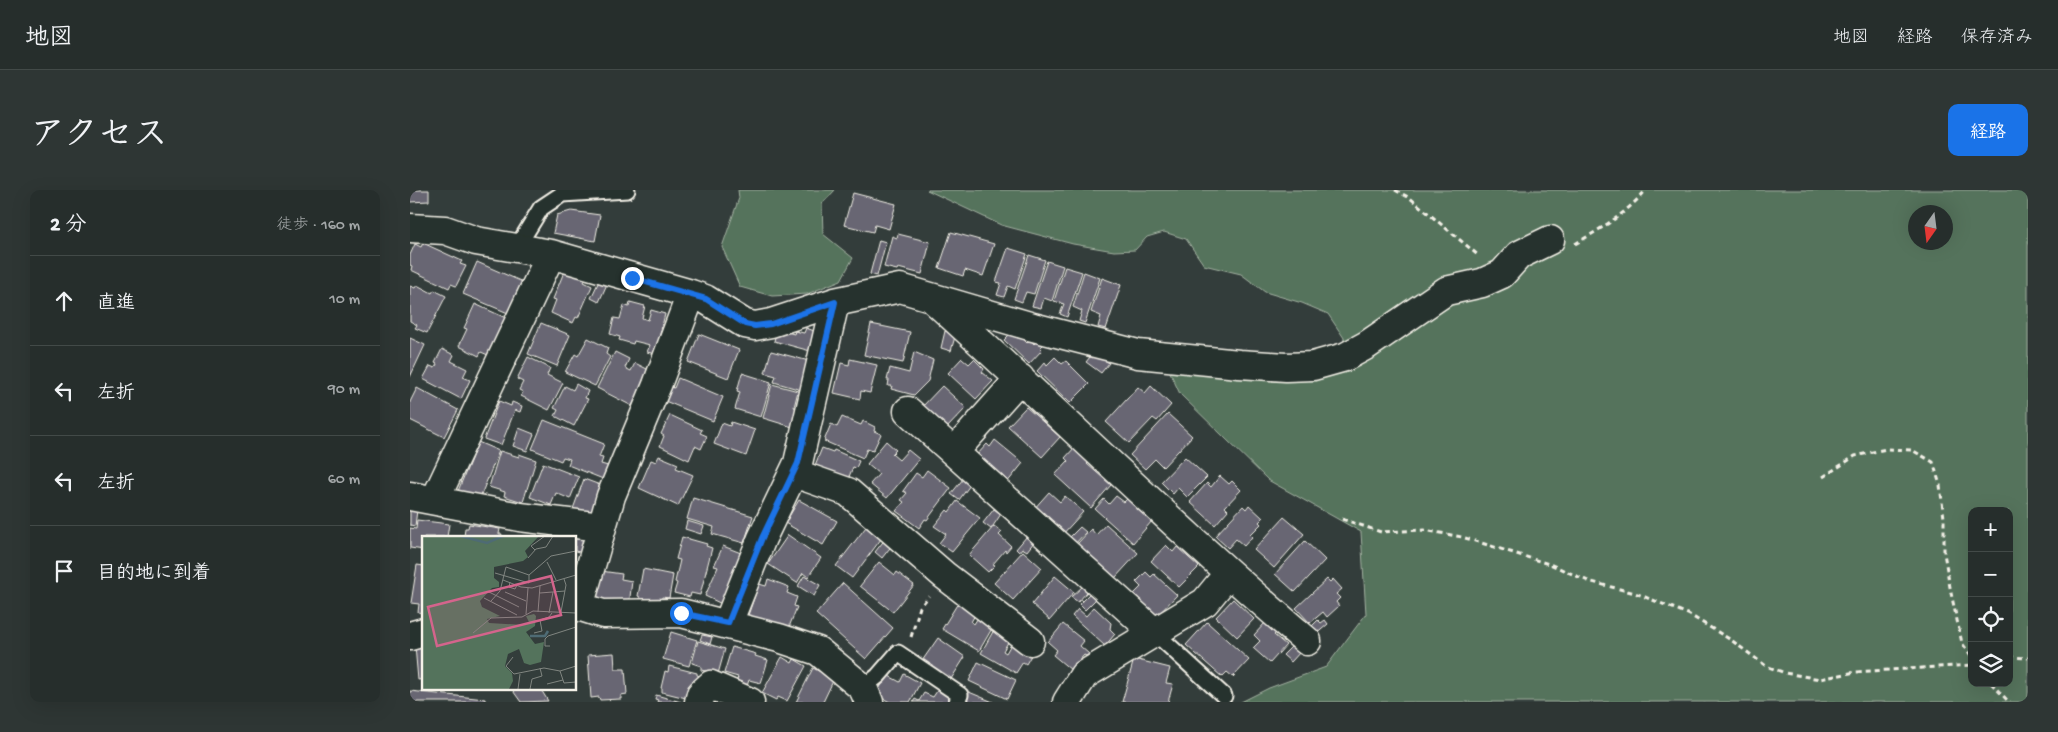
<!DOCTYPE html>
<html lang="ja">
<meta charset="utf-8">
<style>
:root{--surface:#262e2c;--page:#2e3634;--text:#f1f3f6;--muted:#a4a8a9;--line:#424a48;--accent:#1a73e8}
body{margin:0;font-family:"Gochi Hand","Klee One",sans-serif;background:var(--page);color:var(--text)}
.controls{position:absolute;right:15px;bottom:15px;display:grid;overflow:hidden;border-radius:10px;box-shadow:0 5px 20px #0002}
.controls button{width:45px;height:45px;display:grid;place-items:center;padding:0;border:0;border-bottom:1px solid var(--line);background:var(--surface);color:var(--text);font:25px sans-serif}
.compass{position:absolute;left:1498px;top:15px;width:45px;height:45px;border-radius:50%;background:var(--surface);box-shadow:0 5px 20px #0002;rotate:194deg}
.stop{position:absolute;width:15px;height:15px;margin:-11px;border:4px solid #1a73e8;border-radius:50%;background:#fff}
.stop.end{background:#1a73e8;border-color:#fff;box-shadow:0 1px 5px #0008}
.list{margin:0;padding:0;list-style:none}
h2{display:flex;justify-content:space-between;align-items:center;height:65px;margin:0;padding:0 20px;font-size:21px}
h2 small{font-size:16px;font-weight:400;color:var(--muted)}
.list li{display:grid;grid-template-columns:32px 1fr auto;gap:15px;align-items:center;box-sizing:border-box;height:90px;padding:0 20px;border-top:1px solid var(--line)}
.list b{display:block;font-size:19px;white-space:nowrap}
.list em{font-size:16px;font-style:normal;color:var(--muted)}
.icon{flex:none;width:28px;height:28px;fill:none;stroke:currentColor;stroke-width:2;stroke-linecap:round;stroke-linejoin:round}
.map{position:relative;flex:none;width:1618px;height:512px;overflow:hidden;border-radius:10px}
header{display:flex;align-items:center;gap:30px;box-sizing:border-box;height:70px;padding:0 25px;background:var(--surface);border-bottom:1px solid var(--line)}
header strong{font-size:24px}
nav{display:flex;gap:28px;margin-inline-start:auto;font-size:18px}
.intro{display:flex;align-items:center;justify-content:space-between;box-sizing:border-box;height:120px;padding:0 30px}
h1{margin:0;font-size:35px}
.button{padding:12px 22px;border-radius:10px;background:var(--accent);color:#fff;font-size:18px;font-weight:700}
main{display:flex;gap:30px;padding:0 30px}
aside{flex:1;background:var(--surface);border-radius:10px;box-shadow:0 5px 20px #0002}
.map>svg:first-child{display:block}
.green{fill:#54735c;stroke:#a4b2a2;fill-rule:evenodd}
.building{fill:#676673;stroke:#f4f1e8}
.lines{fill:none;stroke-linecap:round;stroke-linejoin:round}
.service-casing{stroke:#f4f1e8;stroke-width:19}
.minor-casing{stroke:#f4f1e8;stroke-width:31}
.path{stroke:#f4f1e8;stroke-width:3;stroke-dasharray:5 4;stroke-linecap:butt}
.service{stroke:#26332d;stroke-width:15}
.minor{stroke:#26332d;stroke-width:28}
.route{stroke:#1a73e8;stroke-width:6}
.inset-river{fill:none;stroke:#4e6b74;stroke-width:2.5}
.inset-road{fill:none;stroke:#808580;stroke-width:1}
.view{fill:#d4648c;fill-opacity:0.15;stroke:#d4648c;stroke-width:2.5}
.inset-edge{fill:none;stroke:#f4f1e8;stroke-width:2.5}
</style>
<header>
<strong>地図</strong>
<nav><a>地図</a><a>経路</a><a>保存済み</a></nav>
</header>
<div class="intro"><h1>アクセス</h1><a class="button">経路</a></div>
<main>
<aside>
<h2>2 分<small>徒歩 · 160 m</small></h2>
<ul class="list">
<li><svg class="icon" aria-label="ahead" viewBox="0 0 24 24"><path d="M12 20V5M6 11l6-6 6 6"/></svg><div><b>直進</b></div><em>10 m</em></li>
<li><svg class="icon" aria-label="left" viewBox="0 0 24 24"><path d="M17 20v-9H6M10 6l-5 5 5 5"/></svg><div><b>左折</b></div><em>90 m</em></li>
<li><svg class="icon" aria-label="left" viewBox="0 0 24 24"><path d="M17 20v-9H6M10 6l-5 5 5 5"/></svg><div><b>左折</b></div><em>60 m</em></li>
<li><svg class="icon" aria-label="arrive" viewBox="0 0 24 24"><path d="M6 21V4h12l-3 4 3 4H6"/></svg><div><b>目的地に到着</b></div></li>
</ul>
</aside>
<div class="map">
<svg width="1618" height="512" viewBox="0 0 1618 512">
<rect width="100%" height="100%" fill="#333d3b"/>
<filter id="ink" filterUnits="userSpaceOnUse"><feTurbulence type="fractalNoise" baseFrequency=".02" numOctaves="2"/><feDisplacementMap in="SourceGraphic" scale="10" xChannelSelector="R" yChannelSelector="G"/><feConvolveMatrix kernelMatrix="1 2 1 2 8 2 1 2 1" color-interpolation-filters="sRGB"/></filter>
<g filter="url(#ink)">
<path class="green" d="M328,0H425L412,14L413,44L443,68L431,90L397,104L362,106L330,97L312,57L329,8Z
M517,0H1618V512H831L859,498L916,477L956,424L951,342L858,290L770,204L759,180L931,177L934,148L918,124L892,113L855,102L831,84L794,75L776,49L754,42L737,47L725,60L704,61L663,54L591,35ZM1506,22H1536V52H1506ZM1562,321H1599V493H1562Z"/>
<path class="building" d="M0,0H19V11L0,12Z
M443,3L486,14L479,39L465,35L463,42L434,35Z
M161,21L190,25L185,51L143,43L147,25Z
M541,42L584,54L573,86L555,80L553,86L529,78Z
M488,44L520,52L512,84L488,78L487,80L474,77L482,46L487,48Z
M469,50L476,52L467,86L460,84Z
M13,53L52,71L50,74L56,76L46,96L41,94L39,98L1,80L2,76L0,75V65L5,54L11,57Z
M598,58L617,64L605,99L598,96L594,107L587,105L591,93L586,92Z
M619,65L635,70L624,104L616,102L612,112L604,109Z
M637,71L653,76L642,111L634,108L631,118L622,116Z
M67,72L115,93L106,113L103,112L98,123L53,104Z
M156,77L177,86L174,92L182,96L168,128L166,127L163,133L141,123L146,110L143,109Z
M655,77L672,82L657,127L650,124L654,114L644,111Z
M674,82L690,88L675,133L669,131L672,121L663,117Z
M692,88L711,95L696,139L688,137L691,126L681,122Z
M189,91L197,94L189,112L181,108Z
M7,95L22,103L24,100L36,106L17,143L5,138L7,135L0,131V96L5,98Z
M220,112L235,116L232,128L238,130L241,120L255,124L245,164L237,162L240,155L224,151L223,154L209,150L210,147L200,144L204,128L210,129L214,115L219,117Z
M65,114L98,129L87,154L83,153L78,165L71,162L69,166L49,156L57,139L54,138Z
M131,133L160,145L147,176L118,164Z
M461,134L500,142L493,173L454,165Z
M396,138L410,143L404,162L364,151L367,139L384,144L385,141L394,143Z
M604,140L617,153L620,150L624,154L628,150L633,155L630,158L632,160L619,174L594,150Z
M535,141L546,143L541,161L531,158Z
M289,144L329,160L318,188L278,172Z
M0,148L15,155L0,187Z
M178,148L198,158L196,164L200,167L185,196L155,182L165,164L168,166Z
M32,159L44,165L41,171L57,179L53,187L60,190L51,209L13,189L20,176L25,178L27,174L25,173Z
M361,161L399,171L398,202L364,192L366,186L355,183Z
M205,162L219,169L215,178L221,181L225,173L243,182L235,190L222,216L187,198Z
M504,162L523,170L518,191L504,205L481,199L482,196H478L479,190H477L480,178L499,183Z
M684,162L699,173L691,183L676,172Z
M118,167L140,178L137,185L153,193L139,220L111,206L113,202L109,200L113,192L107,189Z
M645,167L652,174L656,171L679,194L660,213L627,181L635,172L637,175Z
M552,168L559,174L564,169L574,179L572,182L583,191L566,209L538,183Z
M440,169L467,175L460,203L451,201L450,209L424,203L431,173L439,175Z
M332,183L361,192L351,227L325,219L330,202L327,201Z
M268,188L313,207L303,231L255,211L261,197L264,198Z
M166,194L178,201L175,208L178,209L164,236L145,226L148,220L144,218L155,196L163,200Z
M362,194L388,201L384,217L394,220L389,239L353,228Z
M532,196L556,218L535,240L511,218Z
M741,196L761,215L747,231L743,228L719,253L696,232L728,197L735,203Z
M7,198L48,220L34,247L0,230V212Z
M89,211L101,216L102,212L112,216L110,222L105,220L91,255L74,249Z
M616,217L650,247L632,267L598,236Z
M758,224L782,246L753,277L745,269L735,279L720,265Z
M260,225L292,240L290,243L297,246L291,259L285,256L279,270L250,256L254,246L251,244Z
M432,227L451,235L453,231L465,237L464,241L471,244L463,261L457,259L453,268L414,251L421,234L427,237Z
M134,230L194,254L189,267L193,268L191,274L198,276L193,289L158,275L160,269L153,267L151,271L122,259Z
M321,232L345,240L336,266L304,254L312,233L320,236Z
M109,238L124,244L117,261L103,256Z
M585,250L613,273L596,294L565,267L577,254L580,257Z
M476,251L486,260L482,264L489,270L498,260L509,269L477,308L460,294L469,284L457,274Z
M68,252L89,261L69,310L48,301Z
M665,257L680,271L677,274L701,295L681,318L645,285L658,271L655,268Z
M412,258L423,262L424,260L449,271L446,278L443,277L438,289L403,280Z
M90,261L109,267V264L126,270L113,312L94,306L95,302L79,297Z
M249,266L268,274L266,278L283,285L268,316L229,298L241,270L246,272Z
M775,267L797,287L777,307L768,298L763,304L751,292Z
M133,273L169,287L160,309L146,303L141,315L120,307Z
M517,280L541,298L517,330L515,329L509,338L486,321L494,312L491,310L497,303L493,301L506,283L512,287Z
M810,286L819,294L822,291L831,300L815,317L818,320L805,335L780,312L797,293L801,297Z
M174,289L190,295L186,305L190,306L183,326L163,319Z
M553,289L560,295L549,310L541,304Z
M639,302L650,312L655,306L673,322L651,346L623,320Z
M706,306L714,312L720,306L733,318L730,321L742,331L723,353L685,319L694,309L699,314Z
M283,308L343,326L334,353L302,344L304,337L277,329Z
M389,310L427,331L413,355L375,333Z
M547,311L570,328L542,362L529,353L536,344L524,336L537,320L539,322Z
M839,315L853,328L849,332L851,334L840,345L842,347L834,356L826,349L818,358L805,346L833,316L836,319Z
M0,319L7,320L5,336L0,335Z
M584,319L591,324L581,339L573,333Z
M874,327L894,344L864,378L844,360Z
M7,330L39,334L37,347H14V360L0,358V338L6,339Z
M277,331L294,336L291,344L275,339Z
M459,333L474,345L442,388L426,376Z
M59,334L90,339L89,344H92L91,347H54L55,338H58Z
M696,334L728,363L705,388L667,354L681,339L686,345Z
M584,336L592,342L589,345L601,356L596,362L595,360L583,374L585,375L578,382L559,365Z
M670,337L676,342L664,355L658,349Z
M140,343L181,350L178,364L165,361V347H139Z
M378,345L411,368L398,387L393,383L387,393L358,374Z
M617,346L624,352L617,361L612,358L609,362L606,359Z
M272,347L297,354L296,356L302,358L290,405L281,403L280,407L264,403L267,393L265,392L270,370L266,369Z
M476,348L483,354L472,368L465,362Z
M895,351L915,370L885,402L865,384Z
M756,355L763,362L767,357L789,377L769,397L741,371Z
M313,356L336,365L314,415L295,406L308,377L304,376Z
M613,361L632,378L603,410L584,393Z
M469,372L485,385L487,382L504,395L483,422L450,396Z
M7,375L14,376V423L8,422L9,414L1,413Z
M233,379L263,385L259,408L252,407L250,414L230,410V407L228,406Z
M191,381L212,384L211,389L222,391L219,415L187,409Z
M736,382L741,387L744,384L767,405L747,426L720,408L731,397L726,392Z
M394,386L410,395L404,406L388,396Z
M645,386L664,402L640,430L622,414Z
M358,389L379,397L377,403L387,407L384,416L387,417L377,442L337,428L349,394L356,396Z
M917,389L920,392L923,389L932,399L926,404L930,408L926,412L929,416L917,427L913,422L900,433L886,418Z
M433,393L483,438L456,469L406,424Z
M672,397L677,402L668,412L661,407Z
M680,403L686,409L675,420L669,414Z
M823,409L844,429L827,447L806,427Z
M548,413L566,423L561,432L564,434L569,426L584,435L569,461L532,439Z
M684,417L701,433L700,439L705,444L695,456L662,426L668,419L676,426Z
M908,430L911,433L915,430L918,434L904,446L898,440Z
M797,432L839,470L823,487L817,482L812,487L776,455Z
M856,432L867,442L864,445L876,455L860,473L843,458L850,451L844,445Z
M653,434L674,451L670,456L679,464L676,466L674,465L661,480L643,465L647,460L638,452Z
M585,438L601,447L593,461L596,463L604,449L623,462L616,474L613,472L606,483L571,463Z
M261,442L287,450L279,476L253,469Z
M292,445L302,447L300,454L290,450Z
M528,448L555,467L541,489L512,471Z
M288,451L315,459L308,484L291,480V476L282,473Z
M14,455V489L8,490L5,456Z
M883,455L891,461L881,472L873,465Z
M322,457L346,464L345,466L358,470L351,493L339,490L337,496L326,493L328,487L314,483Z
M204,463L205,479H215L217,504L211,505V509L190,510L189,507L181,508L178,465Z
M372,467L382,473L384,469L396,476L377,511L368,507L366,510L352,503Z
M724,469L760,478L756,493L763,494L758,512H712Z
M568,472L606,490L597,509L559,491Z
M259,476L287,483V485L290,486L280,509L252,502V498H251L255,481L258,482Z
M403,478L424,489L413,512H386Z
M494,484L510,493L500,512H480L466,505L477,485L490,492Z
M101,498H130L138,511L111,512Z
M529,498L542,505V512H503L505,509L509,511L514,503L523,507Z
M0,501L75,509V512H0Z
M559,502L583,512H555Z
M246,505L271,512H247L248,510L245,509Z"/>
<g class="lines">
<defs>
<path id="service" d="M107,57L131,18L152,4L217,0
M744,442L814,506
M453,498L468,486L488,463L550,505L547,512"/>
<path id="minor" d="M0,38L35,40L66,51L141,64L281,104L295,109L335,134L345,136L361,133L425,112L490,98L623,137L728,164L829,174L876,177L903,176L935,167L957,155L1036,101L1072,93L1092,84L1109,65L1140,50
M524,110C649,223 769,342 897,451
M498,221L744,442
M544,262L610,188
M384,283L438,302L534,385L620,451
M0,306L110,327L191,337
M25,310L141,64
M165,415L193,424L271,423L369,448L408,461L453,498L459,512
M169,417L201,306L247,195L281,104
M318,433L352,348L388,273L425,112
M0,446L14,442
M289,512L291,504L301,495L340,512
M657,512L674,485L795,412L818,384"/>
</defs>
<use href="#service" class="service-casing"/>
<use href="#minor" class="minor-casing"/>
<path class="path" d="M985,0L1000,8L1069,66
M1165,54C1192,38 1216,24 1236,0
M1413,287L1445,266L1476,259L1502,260L1523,272L1530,295L1534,328V363L1541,403L1552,453L1562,467
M932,329L971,342L1014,340L1052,347L1142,375L1178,391L1225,403L1278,424L1321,450L1356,476L1375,483L1410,489L1445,482L1562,475
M501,447L510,417L519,406
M1599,467L1618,468
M1581,493L1599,512"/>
<use href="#service" class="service"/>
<use href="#minor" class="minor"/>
</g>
</g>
<g class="lines" filter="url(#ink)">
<path class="route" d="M222,88L296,109L335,134L345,136L361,134L425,112L388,273L352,348L318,433L271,423"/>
</g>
<g transform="translate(12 346)">
<rect width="154" height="154" fill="#333d3b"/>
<path d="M0,0H117L103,15L106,21L101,25L72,31V42L77,46V51L70,52L58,65L60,71L78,80L65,83L67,87L104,89L107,86L104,80L112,78L114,80L113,90L104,96L113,108L122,106L119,126L108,129L102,127L97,113L86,118L83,130L90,137L91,145L87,153H0Z" fill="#54735c"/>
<path class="inset-river" d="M38,0L65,7L81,0M108,100H123L126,95"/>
<path class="inset-road" d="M113,14L109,10L123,0M106,22L114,13L124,11L131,0M125,26L134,44M73,37L107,47V39M107,39L129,20L154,15M81,44L99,51L110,52L154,39M88,46L87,51L93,53L95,49M67,56L97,71M83,56L104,65M118,57L143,55M62,62L95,79M69,65L78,55L84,31L107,39M116,76L118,50M139,76L144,49L142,43M127,77L131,56M104,78L106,52M51,97L69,82L100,81L111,75L154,77M112,97L120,95L118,84L127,81L130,77M128,110H123V103L126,100L154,91M91,121L84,130L92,138L122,132L138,135L154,130M138,135L142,147L154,146M125,148L141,144M96,153L98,138M108,153L110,143L120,140L118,132"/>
<path class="view" d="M129,40L139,79L15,110L6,71Z"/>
<rect width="154" height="154" class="inset-edge"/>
</g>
</svg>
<div class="controls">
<button>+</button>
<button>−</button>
<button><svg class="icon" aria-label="locate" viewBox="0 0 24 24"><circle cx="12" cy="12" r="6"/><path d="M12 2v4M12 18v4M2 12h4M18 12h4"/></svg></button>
<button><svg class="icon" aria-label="layers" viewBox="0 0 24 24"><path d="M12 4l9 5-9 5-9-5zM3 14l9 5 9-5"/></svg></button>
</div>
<svg class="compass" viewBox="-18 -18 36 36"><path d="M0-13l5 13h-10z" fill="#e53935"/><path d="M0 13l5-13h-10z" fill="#a4a8a9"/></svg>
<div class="stop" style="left:271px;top:423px"></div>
<div class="stop end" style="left:222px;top:88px"></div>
</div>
</main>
